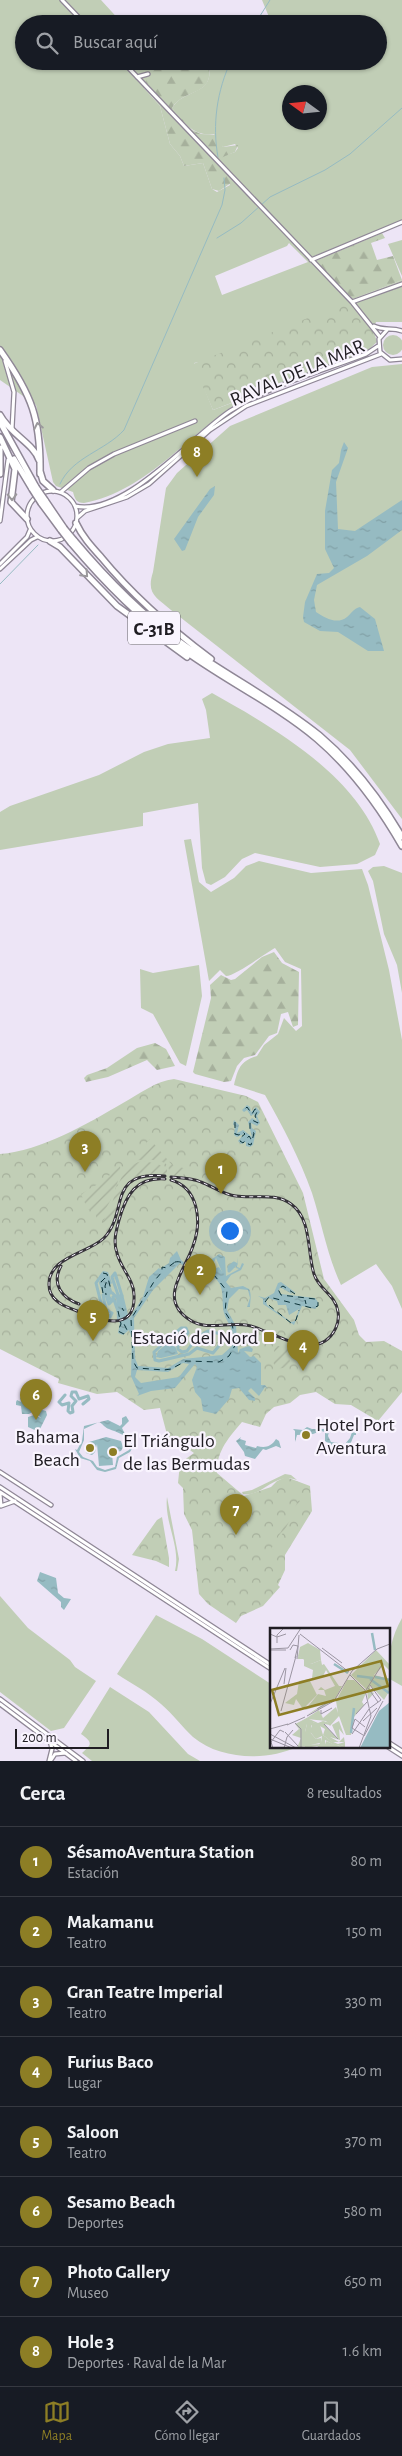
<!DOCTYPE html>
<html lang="es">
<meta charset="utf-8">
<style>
:root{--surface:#171b24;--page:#20242c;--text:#f1f3f6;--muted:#9ea1a6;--line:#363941;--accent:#8d7e25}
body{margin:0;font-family:"Alegreya Sans",sans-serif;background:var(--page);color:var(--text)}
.compass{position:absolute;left:282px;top:85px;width:45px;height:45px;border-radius:50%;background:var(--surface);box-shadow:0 1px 4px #0004;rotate:285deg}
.scale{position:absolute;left:15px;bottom:12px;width:94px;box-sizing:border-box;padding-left:5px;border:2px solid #201d23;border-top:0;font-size:14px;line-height:18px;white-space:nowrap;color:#201d23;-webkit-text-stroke:4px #f9f4fe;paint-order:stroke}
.you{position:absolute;left:229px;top:1230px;width:18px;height:18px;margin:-12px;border:4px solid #fff;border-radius:50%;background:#1a73e8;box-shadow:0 0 0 8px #1a73e833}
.badge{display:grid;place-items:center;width:32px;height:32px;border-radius:50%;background:var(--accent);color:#fff;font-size:16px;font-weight:700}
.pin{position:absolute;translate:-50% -41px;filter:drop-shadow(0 1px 2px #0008)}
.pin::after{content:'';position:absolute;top:26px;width:18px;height:15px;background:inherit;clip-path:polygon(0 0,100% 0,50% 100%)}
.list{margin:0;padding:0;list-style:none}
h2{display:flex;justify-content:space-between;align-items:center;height:65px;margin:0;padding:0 20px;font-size:21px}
h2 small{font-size:16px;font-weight:400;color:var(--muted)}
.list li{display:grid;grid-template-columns:32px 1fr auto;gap:15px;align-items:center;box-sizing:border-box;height:70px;padding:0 20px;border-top:1px solid var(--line)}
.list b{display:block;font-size:19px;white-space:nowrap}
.list p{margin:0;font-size:16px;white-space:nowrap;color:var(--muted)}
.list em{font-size:16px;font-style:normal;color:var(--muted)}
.icon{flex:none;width:28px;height:28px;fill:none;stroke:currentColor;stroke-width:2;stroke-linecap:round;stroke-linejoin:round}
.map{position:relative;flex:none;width:402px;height:1761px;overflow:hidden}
.search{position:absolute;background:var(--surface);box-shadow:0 1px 4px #0004;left:15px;right:15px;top:15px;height:55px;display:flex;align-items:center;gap:12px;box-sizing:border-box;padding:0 18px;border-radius:28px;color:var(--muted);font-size:19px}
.sheet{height:625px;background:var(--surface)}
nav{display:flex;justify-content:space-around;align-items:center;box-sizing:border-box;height:70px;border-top:1px solid var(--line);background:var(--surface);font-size:14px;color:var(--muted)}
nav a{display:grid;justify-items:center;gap:2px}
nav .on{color:var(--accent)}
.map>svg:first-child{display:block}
.grass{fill:#c1ceb6;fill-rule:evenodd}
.forest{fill:url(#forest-firs)}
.park{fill:url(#park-crowns)}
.garden{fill:url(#garden-furrows)}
.water{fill:url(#water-ripples);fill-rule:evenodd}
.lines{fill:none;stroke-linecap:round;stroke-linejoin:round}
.stream{stroke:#96bbc2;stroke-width:1}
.canal{stroke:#96bbc2;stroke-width:3}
.ferry{stroke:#0c3238;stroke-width:1;stroke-dasharray:6 5;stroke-linecap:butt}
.minor-tunnel{stroke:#c4bdcc;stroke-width:3;stroke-dasharray:3 1.5;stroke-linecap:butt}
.minor-casing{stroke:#8f8796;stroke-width:5.5}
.highway-casing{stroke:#8f8796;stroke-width:8}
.minor{stroke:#fff;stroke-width:3}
.highway{stroke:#fff;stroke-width:5}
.rail-casing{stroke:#36333a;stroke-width:3}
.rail{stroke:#f9f4fe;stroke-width:1;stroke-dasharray:4;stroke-linecap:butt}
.highway-bridge-casing{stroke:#8f8796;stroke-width:8;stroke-linecap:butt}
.highway-bridge{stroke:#fff;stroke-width:5}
.oneway{stroke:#9b999c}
.poi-dot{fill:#8d7e25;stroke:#f9f4fe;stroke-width:2}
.labels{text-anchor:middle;stroke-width:4.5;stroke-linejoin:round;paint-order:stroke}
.shield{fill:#f9f4fe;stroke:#615e65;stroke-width:1}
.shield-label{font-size:19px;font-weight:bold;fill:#201d23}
.street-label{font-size:20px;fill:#201d23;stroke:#f9f4fe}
.poi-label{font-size:20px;fill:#201d23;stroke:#f9f4fe;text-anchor:end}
.inset-river{fill:none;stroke:#96bbc2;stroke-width:2.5}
.inset-road{fill:none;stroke:#9b95a2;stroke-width:1}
.view{fill:#8d7e25;fill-opacity:0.15;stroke:#8d7e25;stroke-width:2.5}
.inset-edge{fill:none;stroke:#201d23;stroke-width:2.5}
</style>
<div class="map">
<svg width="402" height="1761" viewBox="0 0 402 1761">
<defs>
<pattern id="forest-firs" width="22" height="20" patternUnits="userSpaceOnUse" patternTransform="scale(1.25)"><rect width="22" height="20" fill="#c1ceb6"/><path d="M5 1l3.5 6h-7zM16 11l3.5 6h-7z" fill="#a6b09c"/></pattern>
<pattern id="park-crowns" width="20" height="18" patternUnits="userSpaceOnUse" patternTransform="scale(1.25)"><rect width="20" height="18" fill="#c1ceb6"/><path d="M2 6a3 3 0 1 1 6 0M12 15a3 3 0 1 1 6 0" fill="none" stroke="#a6b09c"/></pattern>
<pattern id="garden-furrows" width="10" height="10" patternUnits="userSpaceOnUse" patternTransform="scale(1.25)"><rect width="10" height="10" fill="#c1ceb6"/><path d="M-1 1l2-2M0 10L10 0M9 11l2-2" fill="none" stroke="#a6b09c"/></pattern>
<pattern id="water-ripples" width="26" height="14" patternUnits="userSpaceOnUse" patternTransform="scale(1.25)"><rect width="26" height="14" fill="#96bbc2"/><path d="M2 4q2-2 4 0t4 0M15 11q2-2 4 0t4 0" fill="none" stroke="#81a0a6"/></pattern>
</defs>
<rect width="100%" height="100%" fill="#ede5f6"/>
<path class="grass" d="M0,0H101L123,24H24V61H160L162,64L157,67L144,88L160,106L170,144L180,156L184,166L203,163L212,189L217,192L230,185L218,158L235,152L238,148L235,144L223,147L214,134C193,137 184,122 172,108C184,87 217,97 208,61H378V24H252L269,17L262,0H402V221L312,257L353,299L402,280V322H376L373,329L194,363L213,410L245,398C191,431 148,491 84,503C76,503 75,499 73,492L56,486L53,482L36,405L0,380ZM290,92H320V122H290ZM289,243L308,262L222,295L215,276L287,246Z
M402,240V276L388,244Z
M383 345a10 10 0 1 1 20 0a10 10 0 1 1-20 0Z
M402,364V819L350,750L171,610C156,597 146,594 153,572L166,488L177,473L230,426L372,367Z
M212,693C273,727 356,775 380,844L375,855L357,864L320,867L255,853L242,859L225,877L211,885L206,883L202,868L198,803L143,813V826L0,850V812L10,806L99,775L144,752L168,744L210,738L206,710L202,699Z
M191,839L199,882L211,892L234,878L246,866L259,861L311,873L362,869L368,885L389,970L402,1040V1309L392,1286L376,1264L341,1285C327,1255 322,1224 312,1193C300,1159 282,1125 265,1095L234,1085C238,1069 240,1061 257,1056L264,1045L278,1034L284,1018L296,1031L302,1026L301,969L285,962L275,948C264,954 235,976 226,976L220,970L209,981L184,840Z
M384,866L402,873V993L397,965L384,934L373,881L368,871L373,867Z
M199,965L202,996L186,1066L180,1063L153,1014L141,1008L140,969L153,973Z
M285,1474L291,1475L297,1480C274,1471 262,1498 243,1494L242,1492L252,1490Z
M167,1497L179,1559L177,1571H175C181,1547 164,1522 167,1497Z
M0,1596L28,1628L70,1660L75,1667L96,1681L64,1728L51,1731L0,1692Z
M156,1615L202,1639L271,1684V1747H297C267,1761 220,1760 193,1737C182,1727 173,1714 161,1704C148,1692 132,1684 117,1674Z
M402,1618V1686L388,1678C388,1656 391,1637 402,1618Z
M110,1687L149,1712L188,1754L200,1761H92L82,1753C91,1745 94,1743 81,1734Z"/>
<path class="forest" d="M168,61H208C217,98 184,87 172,108L192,130L201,134L219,135L223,147L238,145L235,152L218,159L237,179L219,191L212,189L203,163L184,166L180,156L170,144L160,106L144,87C146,75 157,66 168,61Z
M382,233L385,238L371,243L377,260L393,256L402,280L353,299L315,261Z
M274,952L282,963L299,972L298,1025L293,1027L288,1012L281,1014L277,1033L269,1036L255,1055L244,1058L237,1066L231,1081L224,1082L195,1074L193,1072L211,998L210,985L221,975L231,980L235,979L262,957Z
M155,1043L166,1049L175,1066L157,1070L147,1060L108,1077L86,1082L84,1078L87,1075L107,1068L137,1048Z"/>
<path class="park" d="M348,302L373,329L377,342L367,351L213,410L193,364Z
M174,1079L246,1096L258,1102L303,1193L324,1279L354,1320L359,1335L366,1342L384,1341L402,1351V1392L378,1421L351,1405L335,1404L316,1392L300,1395L290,1403L274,1407L266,1414L260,1427L242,1422C229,1437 216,1452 217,1473L244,1496L271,1487L277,1481L286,1477L310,1486L312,1511L285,1555V1570L278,1585L280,1587L263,1606L241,1616L236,1623L208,1604L199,1594L192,1530L184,1514L183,1488L178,1483L180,1463L194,1453L181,1444L169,1442L160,1408L144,1410L117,1392L97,1394L58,1383L59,1379L0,1349V1154C41,1151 87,1124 123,1103C139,1094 156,1081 174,1079Z
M162,1517L169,1558V1567L156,1561L132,1555L157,1520Z"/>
<path class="garden" d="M150,1139L172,1165L187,1169L182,1177L170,1175L168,1165C155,1157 145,1161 131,1160L149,1149L146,1143Z
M143,1161L158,1164L167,1169V1175C146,1173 126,1176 118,1199C113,1210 115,1222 107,1233L103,1221C119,1200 114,1166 143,1161Z
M120,1166C122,1176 108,1214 96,1218V1210H88L81,1194L103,1181Z
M275,1345L287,1349L294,1347V1352L288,1356L291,1364L283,1368L275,1369L273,1360Z
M299,1500L300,1502L274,1549L270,1551Z"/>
<path class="water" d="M344,442L348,448L336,482L338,529L355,531L402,500V530L367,556L317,585L314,600L316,612C325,618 337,625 347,617C352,613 353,609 360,607L375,619L384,651H368L338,632L320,631L304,622L303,617L305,602L317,574L329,573L334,568L325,549V511L332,470L339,463L341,450Z
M215,486L214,495L198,517L185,550L182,551L174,539L210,489Z
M247,1105L250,1107L251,1112L256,1107L260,1112L257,1116L260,1123L257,1126L251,1123L252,1128L256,1131L253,1145L250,1147L246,1146V1142L241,1144L238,1141L244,1134L237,1137L234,1135L235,1127L233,1124L234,1120L239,1125L237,1133L243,1130L252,1137L248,1122L252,1118L257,1121L254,1114L251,1116L247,1110L244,1112L242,1110Z
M177,1251L181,1260L195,1272H207L209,1269L215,1273L214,1269L219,1267L222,1272L216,1258L213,1264L208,1262L219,1254L225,1257L226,1276L239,1269L236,1268L238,1257L237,1267L240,1268L242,1263L244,1264L241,1270L231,1275L226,1282L231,1288L243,1286L249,1289C252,1294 250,1302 250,1307H247L250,1298L248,1290L239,1289L229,1299L227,1310L236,1326L238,1353L240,1349L249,1346L253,1349L252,1352L244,1351L250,1357L254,1356L261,1363V1385H265L268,1389L265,1387L259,1396L251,1388L248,1391L255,1398V1401L249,1400L239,1388L232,1389L229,1399L216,1414L203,1411L201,1399L195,1392L192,1380L197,1367L195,1364L175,1388L151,1391L137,1396L139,1394L131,1376L132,1338L129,1330L123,1335L118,1333L120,1323L117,1321L116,1295L123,1294L129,1319L143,1297L149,1277L159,1268L160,1269L169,1263L170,1258ZM180,1263L185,1267L190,1278C197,1280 205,1273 213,1277C226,1285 221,1301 224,1313C228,1326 236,1329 232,1346L222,1355L183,1359L168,1368L138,1366L135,1358L134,1318L153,1290ZM183,1363L189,1364L179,1377L141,1383L135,1377L137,1370L168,1372Z
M103,1271L108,1272L112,1283L110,1285L112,1291L104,1297L99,1283Z
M281,1282L296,1293L291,1292L292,1294L280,1287L279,1291L281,1294L315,1298L318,1302V1306L315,1309L302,1306L294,1325L263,1304V1299L258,1296L265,1298L274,1293L278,1283ZM268,1298L277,1301L278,1305H286L289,1315L299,1309L295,1321L291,1322L267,1305L266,1300Z
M179,1334L181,1337L175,1346L178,1354L161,1358L156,1357L158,1351Z
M24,1396L27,1399H37L39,1408L29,1414H22L21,1406L16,1405V1402L17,1400L21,1402L20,1398Z
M42,1410L46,1411L47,1415L40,1429L37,1431L28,1427V1417L34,1415L41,1418L37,1414Z
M126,1416L129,1421L122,1428L125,1434L131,1436L133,1447L130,1452L119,1458L116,1469L105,1472L97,1470L90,1461L80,1458L75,1449L77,1450L82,1441L84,1426L108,1420L120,1426L122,1424V1418ZM99,1422C103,1424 105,1428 109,1429C116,1432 128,1435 131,1444L129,1450L117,1457L115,1467L105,1470L97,1467L93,1461L83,1457L79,1452L84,1440V1429Z
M327,1426L330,1427L328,1436L331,1442L345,1444L350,1438L352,1432H356V1435H354L350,1445L351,1450L348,1451L346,1447L339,1445L332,1447L330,1453L326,1454L325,1449L331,1445L325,1441V1432L321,1431L313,1434L297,1435L295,1442V1431L293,1429L303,1430L307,1427L312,1429H325Z
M106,1437L121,1441L123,1447L121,1451L112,1453L113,1465L99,1466L97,1444L95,1452L92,1455L86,1453L85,1447L89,1442Z
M241,1437L240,1439L246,1441L245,1445L256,1448L257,1446C265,1448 271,1447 276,1439L279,1441L281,1448L276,1446L266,1450L263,1449L255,1459L245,1456L244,1452L236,1441Z
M40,1572L56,1578L58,1593L64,1598L71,1599L64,1610L61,1607V1602L37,1581Z"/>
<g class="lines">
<path class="stream" d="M255,24L270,0
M218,157C212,125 217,90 231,61
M217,238L241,223L270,197L325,170L350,154L402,108
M60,484C72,457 105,451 124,430L222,205L225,190L224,178
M0,584L38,545"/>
<path class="canal" d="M234,1263L236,1264L229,1271V1267Z
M103,1273L96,1283L103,1311L110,1317L112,1313L106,1310L103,1295
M106,1295L109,1304L112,1301L108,1296L110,1292C116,1293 116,1302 122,1296L115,1273L112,1277C114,1284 117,1291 119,1298
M113,1297L118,1311
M181,1328H186L188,1333L178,1345V1349L182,1352L187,1351L197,1337L208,1331L221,1334L223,1341L213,1353L197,1348L189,1354L159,1361L155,1360L154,1352Z
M65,1395L59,1402L62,1405L69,1403L68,1411L70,1413L73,1412L72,1406L76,1401L71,1396L72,1392H76L79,1399L88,1396L89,1399L83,1404"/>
<path class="ferry" d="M235,1122V1134L239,1135L243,1132L245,1134L240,1138V1141L243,1143L249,1136L251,1139L248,1144L251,1145L254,1133L250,1129V1122L252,1120L258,1123L255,1116L258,1110L255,1109L252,1114L247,1107L243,1111
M175,1262C185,1260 187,1269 193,1275H214L227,1291L225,1312L232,1323L235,1341L237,1342L229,1356L219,1362L186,1361L171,1369L164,1370L137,1368L133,1361L131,1319L155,1280L162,1272V1267L167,1268Z
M103,1273L107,1274L111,1290
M103,1293L101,1282L105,1278L107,1280L105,1286L106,1295
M295,1294L283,1286L278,1289L281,1295L315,1299L318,1301V1306L312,1308L269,1297L265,1302L291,1323L296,1320L299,1310
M305,1300L306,1304
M118,1311L121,1324L118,1331L124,1334L127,1330L123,1322L127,1316L122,1308"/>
<path class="minor-tunnel" d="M9,453L12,430"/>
<defs>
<path id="minor" d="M62,0L85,24
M122,61L352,302L380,337
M137,77L148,74
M311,260L402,222
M352,302L402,284
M374,326C384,331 392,327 402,331
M387,330L379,339L380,352L390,360L402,359
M5,361L14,392L12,429
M27 516a25 25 0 1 1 50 0a25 25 0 1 1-50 0Z
M61,492L89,468L114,454L195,421
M75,506C124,517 192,436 230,411C269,386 322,371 366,354L378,346
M77,518L85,511L127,497L149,484L210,430L246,406L381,354
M0,521L8,460
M0,564L27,537L30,530
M0,569L31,540L37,537
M0,1472L51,1505
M0,1487L271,1665
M0,1492L271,1669
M0,1494L1,1506
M1,1506L15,1501
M0,1699L83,1761
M0,1704L76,1761
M388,1742L402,1751
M388,1747L402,1756
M51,1760L55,1754L66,1753
M49,1761L52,1749L50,1741"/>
<path id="highway" d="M0,350C32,395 41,419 40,474
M0,415C10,434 34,444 39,460
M0,422L36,487
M0,437L15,469L11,502L27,519
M0,448V474
M14,459L32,489
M40,471L43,481L53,490
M45,500L64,528
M41,503L61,530
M76,523C82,536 91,546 101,557C133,596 171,629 211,659
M74,540C106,578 140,613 180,642C225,675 276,700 319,735C353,764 380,799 402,837
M50,541L60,547L117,606L187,657
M71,543C103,581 137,616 178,646C222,679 274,703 317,739C352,769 379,806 402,846"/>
</defs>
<use href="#minor" class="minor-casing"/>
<use href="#highway" class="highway-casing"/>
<use href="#minor" class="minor"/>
<use href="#highway" class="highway"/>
<defs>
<path id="rail" d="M165,1179C136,1177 126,1195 119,1220C116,1231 113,1242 117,1253C120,1267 134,1280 134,1295C136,1334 98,1320 77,1311C70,1308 62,1306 57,1301C52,1297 49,1291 49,1285C48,1257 89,1253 104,1238C129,1212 106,1170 165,1176
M171,1180C199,1188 202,1222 193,1246C185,1271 157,1299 190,1320C206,1331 228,1322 246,1325C252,1326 258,1328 264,1331C282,1337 306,1353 325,1341C334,1335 340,1323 338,1312C336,1295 319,1290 314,1274C307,1252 312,1219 291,1204C275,1192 254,1199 236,1196C224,1195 212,1186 201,1182C192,1178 181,1178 171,1177
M61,1266C51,1284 62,1298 79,1304"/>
</defs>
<use href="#rail" class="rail-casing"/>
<use href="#rail" class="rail"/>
<defs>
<path id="highway-bridge" d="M36,487L45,500
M32,489L41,503
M64,528L74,540
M61,530L71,543"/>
</defs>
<use href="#highway-bridge" class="highway-bridge-casing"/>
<use href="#highway-bridge" class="highway-bridge"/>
</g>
<defs><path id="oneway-chevron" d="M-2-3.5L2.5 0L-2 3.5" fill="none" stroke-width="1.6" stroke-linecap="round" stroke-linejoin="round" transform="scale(1.25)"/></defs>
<g class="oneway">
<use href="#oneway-chevron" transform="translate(38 426) rotate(-102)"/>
<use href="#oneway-chevron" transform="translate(12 497) rotate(89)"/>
<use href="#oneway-chevron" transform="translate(85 574) rotate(47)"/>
</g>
<g class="poi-dot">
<rect x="263" y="1331" width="12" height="12" rx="2.5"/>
<circle cx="306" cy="1435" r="5"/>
<circle cx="90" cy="1448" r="5"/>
<circle cx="113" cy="1452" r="5"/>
</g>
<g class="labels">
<rect class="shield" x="128" y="611.5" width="52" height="33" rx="4"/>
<g class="shield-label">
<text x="154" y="635">C-31B</text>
</g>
<g class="street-label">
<text transform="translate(297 372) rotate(-23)" y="7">RAVAL DE LA MAR</text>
</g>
<g class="poi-label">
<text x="258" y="1344">Estació del Nord</text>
<text x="316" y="1431" text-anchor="start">Hotel Port<tspan x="316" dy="23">Aventura</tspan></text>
<text x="80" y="1443">Bahama<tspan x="80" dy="23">Beach</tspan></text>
<text x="123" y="1447" text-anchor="start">El Triángulo<tspan x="123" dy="23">de las Bermudas</tspan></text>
</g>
</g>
<g transform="translate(270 1628)">
<rect width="120" height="120" fill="#ede5f6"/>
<path d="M106,22L120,37V43L114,37L104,47L120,51V62L114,72L100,57V63L104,65L98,72L97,62L81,47ZM28,28L40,33L41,36L51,32L52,37L54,36L69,58H72L64,73L37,87L52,77L35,82L48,66L56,68L54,62H48L51,59L55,62L65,58L56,42L53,48L42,50L43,42L34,38V31H28ZM77,52H84L97,63L92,74L94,77L84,89L81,107H76L69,88L60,98L56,93L37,91L34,104L38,109L36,117L51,116L50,117H49L48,119L47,120L48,118L35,120L30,99L32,93L49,82L53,90L66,79L68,85L66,73ZM43,94L50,97L53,107L61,113L68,116L75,114V120H67L73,117L66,118L55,112V119L50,120L52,108L46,111L41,105L35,104L37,96H41V100Z" fill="#c1ceb6"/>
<path d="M37,90L48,95L53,93L57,94L60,97L54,96L68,111L62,97L69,93L74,107L69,101L70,112L60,109L69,114L74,109L75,116L67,120H54L56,113L68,118L75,114H62L53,107L55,101L43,94V98L37,96L35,104L39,103L46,111L51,110V120H47L50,115L27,120L31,110L22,107L29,101L25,96Z" fill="#c1ceb6"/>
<path d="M38,15L50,22L51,32L41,36L28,28L30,19ZM39,51L47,67L33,81L26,71L24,77L15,75L27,66L29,53Z" fill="#c1ceb6"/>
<path d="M120,74V120H90L109,83Z" fill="#96bbc2"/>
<path class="inset-river" d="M102,5L105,22M64,36L78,45M87,48L103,50M105,49L120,52M100,51L119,65M81,105L84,80"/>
<path class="inset-road" d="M0,6L7,9L16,6M30,6L79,44M7,15V7L14,0M52,20L72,35M0,21L18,20L31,0M0,22H16M20,22L23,17L28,18L25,30M27,31L29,7M80,47L95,62L101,88L89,120M14,56L16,40M98,60L108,74M96,62L113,35M0,76L15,40M100,80L111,72L100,57M47,81L64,71M51,82V86L62,80M11,83L26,28M86,86L97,74M37,88L64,73L82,43L107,21L120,16M93,93L107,80M25,95L31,101V120M54,96L68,111M17,97L35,89M0,101L18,96M15,104L28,118M0,106L26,120M82,106L99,81M93,107L82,100L85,91L95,99M94,108L113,73M0,111L22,120M3,120L1,114L10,102L14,104M14,120L17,109L23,102"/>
<path class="view" d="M111,33L118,58L9,87L2,62Z"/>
<rect width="120" height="120" class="inset-edge"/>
</g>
</svg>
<svg class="compass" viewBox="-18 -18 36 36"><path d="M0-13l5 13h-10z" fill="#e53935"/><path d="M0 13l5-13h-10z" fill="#9ea1a6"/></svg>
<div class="scale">200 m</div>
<div class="you"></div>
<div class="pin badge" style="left:221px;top:1194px">1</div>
<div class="pin badge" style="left:200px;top:1295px">2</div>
<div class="pin badge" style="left:85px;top:1172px">3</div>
<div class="pin badge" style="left:303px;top:1371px">4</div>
<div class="pin badge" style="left:93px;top:1341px">5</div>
<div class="pin badge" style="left:36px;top:1420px">6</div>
<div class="pin badge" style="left:236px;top:1535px">7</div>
<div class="pin badge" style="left:197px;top:477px">8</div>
<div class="search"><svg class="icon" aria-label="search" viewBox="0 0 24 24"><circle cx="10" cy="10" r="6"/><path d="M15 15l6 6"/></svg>Buscar aquí</div>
</div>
<section class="sheet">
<h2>Cerca<small>8 resultados</small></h2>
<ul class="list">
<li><span class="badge">1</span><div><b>SésamoAventura Station</b><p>Estación</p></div><em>80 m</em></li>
<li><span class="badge">2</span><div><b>Makamanu</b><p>Teatro</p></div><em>150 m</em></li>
<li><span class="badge">3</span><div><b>Gran Teatre Imperial</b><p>Teatro</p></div><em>330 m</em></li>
<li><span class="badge">4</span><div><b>Furius Baco</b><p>Lugar</p></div><em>340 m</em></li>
<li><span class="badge">5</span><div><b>Saloon</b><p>Teatro</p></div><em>370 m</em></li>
<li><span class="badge">6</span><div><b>Sesamo Beach</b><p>Deportes</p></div><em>580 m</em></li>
<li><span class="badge">7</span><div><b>Photo Gallery</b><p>Museo</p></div><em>650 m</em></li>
<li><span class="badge">8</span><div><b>Hole 3</b><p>Deportes · Raval de la Mar</p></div><em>1.6 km</em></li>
</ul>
</section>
<nav>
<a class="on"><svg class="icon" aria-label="map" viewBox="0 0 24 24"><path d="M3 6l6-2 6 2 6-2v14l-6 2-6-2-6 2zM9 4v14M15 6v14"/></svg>Mapa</a>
<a><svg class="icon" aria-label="directions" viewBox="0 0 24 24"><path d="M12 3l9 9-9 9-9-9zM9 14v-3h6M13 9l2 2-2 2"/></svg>Cómo llegar</a>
<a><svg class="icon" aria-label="saved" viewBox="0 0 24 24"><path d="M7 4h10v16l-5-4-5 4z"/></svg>Guardados</a>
</nav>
